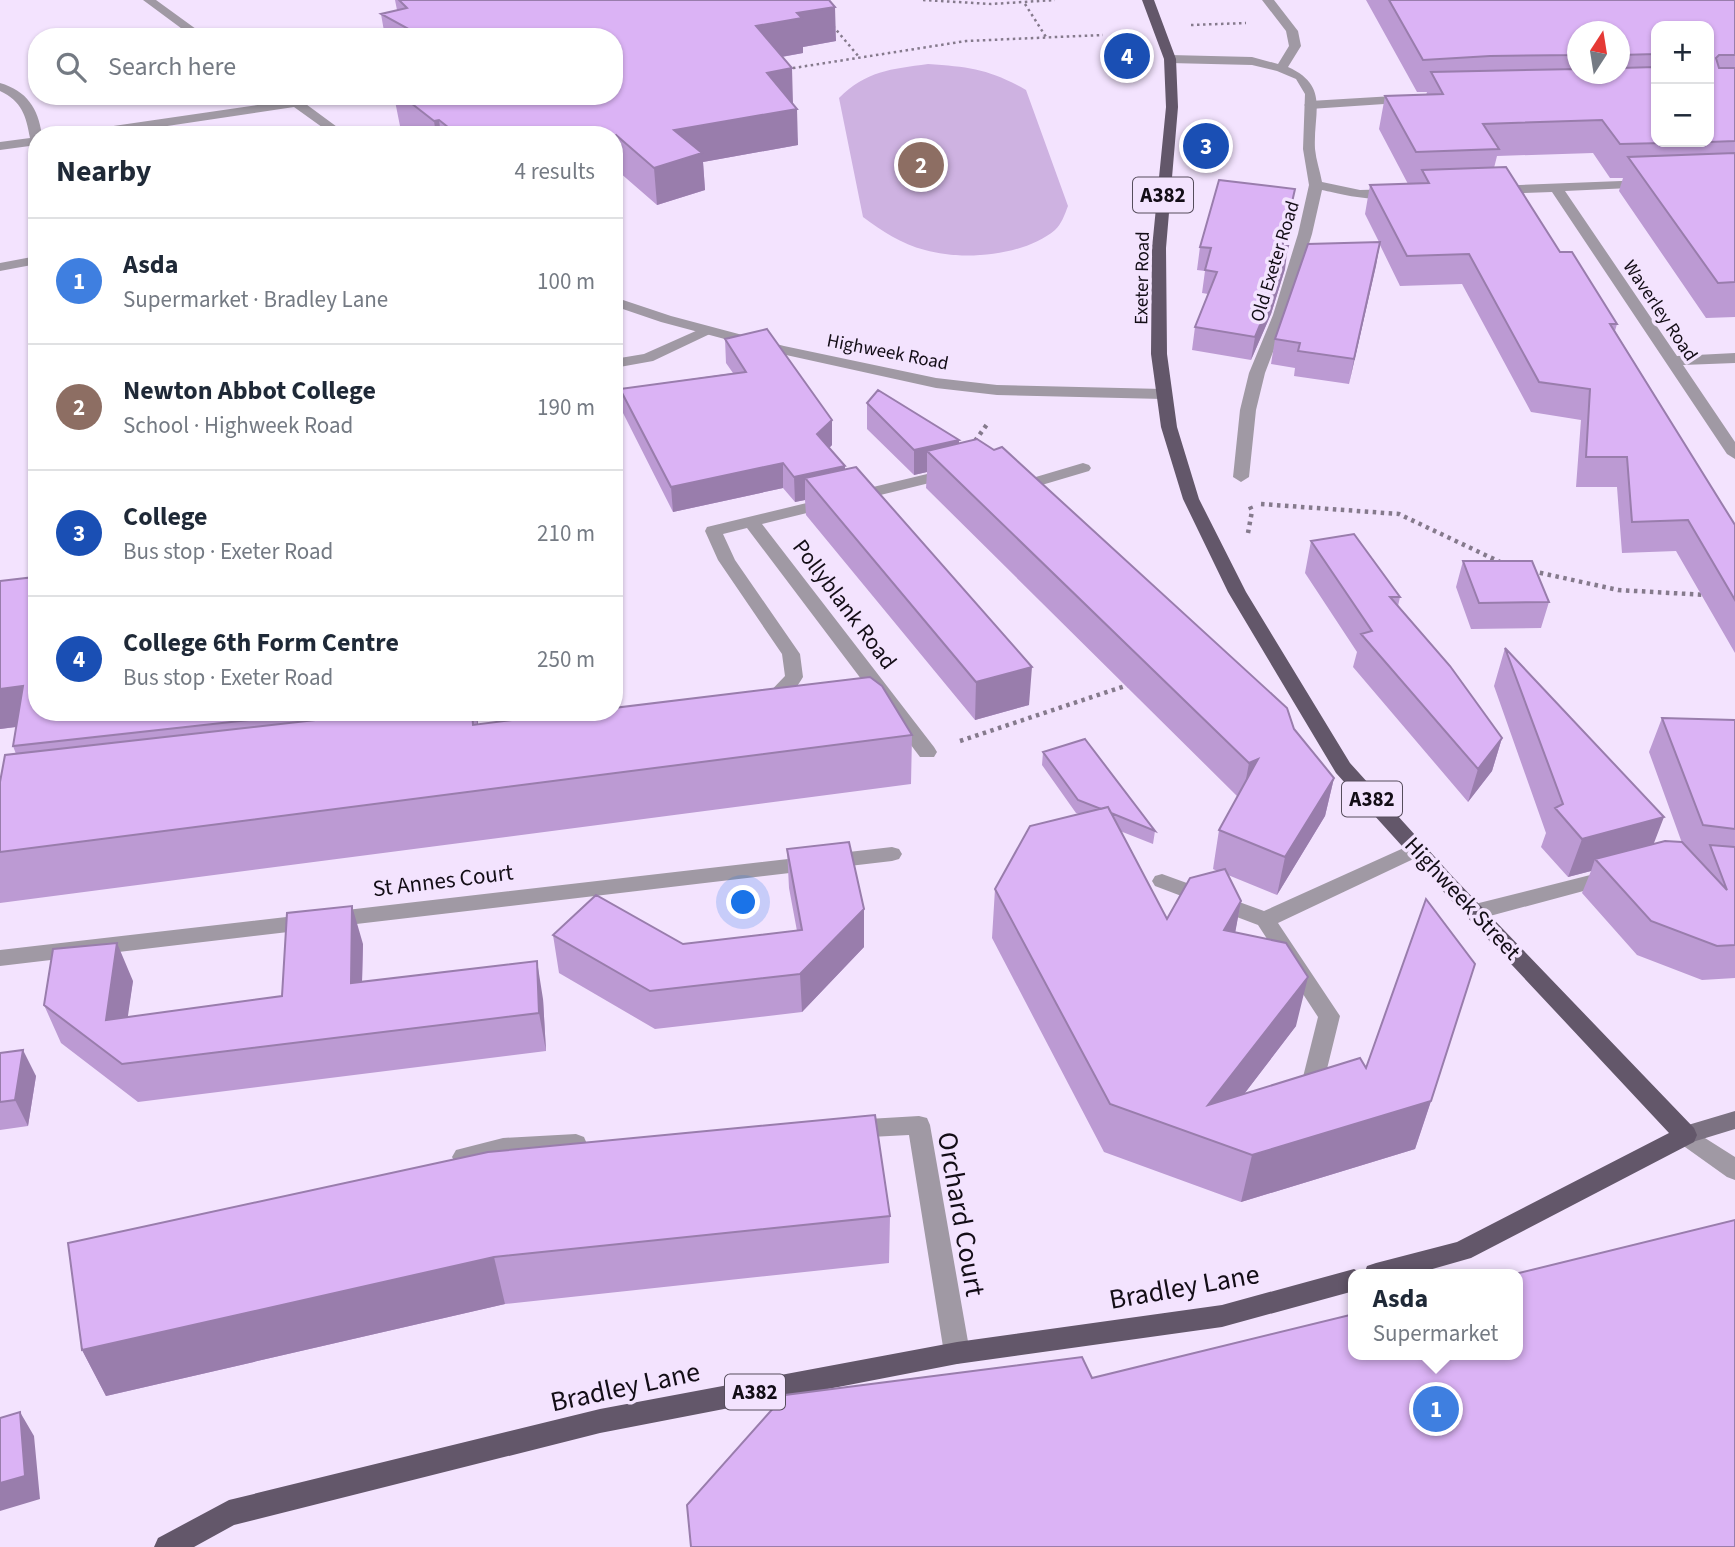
<!DOCTYPE html>
<meta charset="utf-8">
<style>
:root{--surface:#fff;--page:#f2f2f3;--text:#1f2937;--muted:#747a83;--line:#e0e1e3;--accent:#984dc0}
body{margin:0;font-family:"Source Sans 3",sans-serif;background:var(--page);color:var(--text)}
.controls{position:absolute;right:21px;top:21px;display:grid;overflow:hidden;border-radius:14px;box-shadow:0 2px 5px #0004}
.controls button{width:63px;height:63px;display:grid;place-items:center;padding:0;border:0;border-bottom:2px solid var(--line);background:var(--surface);color:var(--text);font:35px sans-serif}
.compass{position:absolute;left:1567px;top:21px;width:63px;height:63px;border-radius:50%;background:var(--surface);box-shadow:0 2px 5px #0004;rotate:12deg}
.you{position:absolute;left:744px;top:903px;width:24px;height:24px;margin:-18px;border:5px solid #fff;border-radius:50%;background:#1a73e8;box-shadow:0 0 0 10px #1a73e833}
.badge{display:grid;place-items:center;width:46px;height:46px;border-radius:50%;background:var(--accent);color:#fff;font-size:23px;font-weight:700}
.pin{position:absolute;translate:-50% -50%;border:4px solid #fff;box-shadow:0 2px 7px #0006}
.popup{position:absolute;left:1348px;top:1269px;width:175px;height:91px;box-sizing:border-box;display:grid;place-content:center;border-radius:14px;background:var(--surface);filter:drop-shadow(0 2px 5px #0005);font-size:23px;white-space:nowrap;color:var(--muted)}
.popup b{font-size:26px;color:var(--text)}
.popup::after{content:'';position:absolute;left:50%;top:100%;margin-left:-14px;border:14px solid transparent;border-top-color:var(--surface)}
.list{margin:0;padding:0;list-style:none}
h2{display:flex;justify-content:space-between;align-items:center;height:91px;margin:0;padding:0 28px;font-size:30px}
h2 small{font-size:23px;font-weight:400;color:var(--muted)}
.list li{display:grid;grid-template-columns:46px 1fr auto;gap:21px;align-items:center;box-sizing:border-box;height:126px;padding:0 28px;border-top:2px solid var(--line)}
.list b{display:block;font-size:26px;white-space:nowrap}
.list p{margin:0;font-size:23px;white-space:nowrap;color:var(--muted)}
.list em{font-size:23px;font-style:normal;color:var(--muted)}
.icon{flex:none;width:38px;height:38px;fill:none;stroke:currentColor;stroke-width:2;stroke-linecap:round;stroke-linejoin:round}
.map{position:relative;flex:none;width:1735px;height:1547px;overflow:hidden}
.search{position:absolute;background:var(--surface);box-shadow:0 2px 5px #0004;left:28px;top:28px;width:595px;height:77px;display:flex;align-items:center;gap:18px;box-sizing:border-box;padding:0 24px;border-radius:28px;color:var(--muted);font-size:26px}
.panel{position:absolute;background:var(--surface);box-shadow:0 2px 5px #0004;left:28px;top:126px;width:595px;height:595px;border-radius:28px}
.map>svg:first-child{display:block}
.green{fill:#ceb2e1}
.lines{fill:none;stroke-linecap:round;stroke-linejoin:round}
.path-far1{stroke:#857a8c;stroke-width:2.5;stroke-dasharray:2.5 3.5;stroke-linecap:butt}
.path{stroke:#857a8c;stroke-width:4.5;stroke-dasharray:3.5 4.5;stroke-linecap:butt}
.service{fill:#a099a4;fill-rule:evenodd}
.minor{fill:#a099a4;fill-rule:evenodd}
.secondary{fill:#7c7282;fill-rule:evenodd}
.primary{fill:#63576a;fill-rule:evenodd}
.wall{fill:#bc9ad3;fill-rule:evenodd}
.shaded-wall{fill:#997dac}
.building{fill:#dbb3f5;stroke:#997dac;stroke-width:2}
.labels{text-anchor:middle;stroke-width:7;stroke-linejoin:round;paint-order:stroke}
.far-street-label{font-size:19px;fill:#130d16;stroke:#f3e3fe}
.shield{fill:#f3e3fe;stroke:#564d5c;stroke-width:2}
.shield-label{font-size:21px;font-weight:bold;fill:#130d16}
.street-label{font-size:23px;fill:#130d16;stroke:#f3e3fe}
.near-street-label{font-size:28px;fill:#130d16;stroke:#f3e3fe}
</style>
<div class="map">
<svg width="1735" height="1547" viewBox="0 0 1735 1547">
<rect width="100%" height="100%" fill="#f3e3fe"/>
<path class="green" d="M928,64C970,67 989,69 1026,90L1068,206C1065,214 1061,225 1055,230C1024,256 963,261 925,250C901,244 882,231 863,217L839,98C866,71 891,69 928,64Z"/>
<g class="lines">
<path class="path-far1" d="M923,0L991,4L1055,0
M1025,4L1046,37
M1191,25L1246,23
M833,26L859,57
M344,37L388,30
M787,69L966,41L1103,35"/>
<path class="path" d="M975,441L988,423
M1261,504L1399,514L1500,562
M1248,533L1252,511L1249,504
M1532,571L1618,590L1706,595
M960,741L1131,684"/>
<path class="service" d="M1410,95L1414,96V102L1310,109L1304,105L1310,101Z
M707,326L714,330L712,333L653,361L614,368V359L644,354Z"/>
<path class="minor" d="M143,0H156L207,37H193Z
M1262,0H1274L1298,31L1301,46L1288,67C1330,86 1313,112 1315,149C1316,160 1320,171 1322,182L1360,190L1395,189L1402,193C1386,206 1341,194 1322,190L1312,234L1287,315L1265,373L1256,410L1249,477L1241,482L1233,477L1240,410L1249,373L1273,315L1298,234L1309,185L1303,149L1305,94L1296,79L1277,71L1252,65L1170,63L1164,59L1170,55L1252,57L1278,64L1289,46L1286,31Z
M0,83C27,91 38,108 42,135H37V145L0,150V142L30,138C26,116 22,101 0,91Z
M280,96H295L348,135H333L294,107L107,135H73L79,131L285,101Z
M1647,180L1654,184L1652,187L1565,191L1677,356L1735,353V363L1683,365L1735,442V459L1727,454L1552,192L1495,194L1488,190L1495,186Z
M37,256V264L0,271V263Z
M614,297L671,316L784,346L936,378L997,385L1163,389L1171,394L1163,399L997,395L936,388L777,353L661,322L614,306Z
M1083,463L1089,465L1091,468L1089,471L1035,487L1027,482L1029,479Z
M952,468L958,470L960,473L958,476L762,524L934,747L937,752L934,757H920L747,528L723,534L735,560L800,654L803,677C794,691 781,713 761,707L759,703L785,676L782,654L718,560L705,531L707,527Z
M1417,842L1424,844L1427,849L1424,854L1278,923L1340,1016L1324,1081L1321,1087L1313,1090L1305,1087L1302,1081L1318,1017L1258,925L1155,886L1152,881L1155,876L1162,874L1264,911Z
M892,847L899,849L902,854L899,859L892,861L0,966V950Z
M1610,870L1617,872L1620,877L1617,882L1475,920L1468,917L1465,912L1468,907L1475,904Z
M919,1116L927,1118L930,1125L970,1353L966,1361L957,1364L948,1361L944,1353L909,1135L851,1138L843,1136L840,1129L843,1122L851,1120Z
M1686,1126L1735,1157V1180L1727,1177L1678,1142L1675,1135L1678,1128Z
M576,1134L584,1137L587,1144L584,1151L576,1154L503,1158L464,1167L456,1164L452,1157L456,1150L503,1138Z"/>
<path class="secondary" d="M1735,1111V1129L1686,1144L1678,1142L1675,1135L1678,1128Z"/>
<path class="primary" d="M1142,0H1154L1176,59L1178,107L1166,248L1167,354L1177,427L1199,499L1246,592L1350,763L1453,877L1694,1128L1697,1135L1694,1142L1471,1258L1415,1274H1364L1367,1266L1376,1263L1457,1242L1669,1133L1439,887L1336,773L1228,592L1183,499L1161,427L1151,354L1152,248L1166,107L1164,59Z
M1354,1269L1363,1274H1354V1291L1222,1327L957,1364L600,1433L234,1525L194,1547H154L158,1538L229,1500L600,1409L957,1342L1222,1305Z"/>
</g>
<path class="wall" d="M395,0H829L836,41L803,47V53L782,57L793,104L798,145L703,162L705,190L657,205L619,172L614,135H411L400,126L394,96H614V37H385L381,14L397,10Z
M1366,0H1735V317L1706,318L1619,191L1623,178H1610L1593,153L1497,156L1494,168L1617,324L1615,331L1735,525V653L1676,551L1622,553L1617,487H1576L1581,420L1531,412L1462,284L1400,286L1380,245L1349,384L1294,376L1295,368L1271,364L1275,339L1379,242L1365,214L1370,185L1408,184L1379,129L1385,96L1426,95L1427,92H1417ZM1656,26L1709,142H1656ZM1578,32H1620V74H1578Z
M1295,189L1283,246L1285,269L1271,314L1251,360L1192,350L1195,327L1208,294L1202,293L1205,271L1197,270L1200,247Z
M725,339L832,445L829,448L845,466V469L1029,705L975,720L806,515L805,500L795,502L783,488L673,512L623,413L620,389L733,373L726,363Z
M867,403L959,440V444L1294,729L1334,778L1325,816L1277,895L1228,875L1241,901L1235,932L1296,1026L1244,1094L1366,1068L1431,1101L1415,1149L1241,1202L1104,1152L992,938L995,889L1079,814L1076,813L1042,765L1043,752L1155,831L1153,844L1120,831L1167,919L1217,871L1213,869L1219,830L1238,797L926,488L927,472L914,475L867,429Z
M1311,541L1400,597L1398,606L1502,738L1492,771L1468,802L1353,667L1357,652L1305,573Z
M1463,561L1549,602L1541,628L1471,629L1456,587Z
M0,581L37,712H477L478,724L912,735L911,784L0,903V782L16,754L13,746L16,727L0,729Z
M1505,648L1654,844L1682,843L1649,752L1662,718L1735,720V978L1702,980L1637,955L1582,893L1591,871L1568,877L1541,847L1546,833L1494,686Z
M787,849L864,909V947L802,1012L655,1029L559,973L553,935L683,944L797,931L789,888Z
M363,944L362,981L543,999L546,1051L138,1102L61,1043L44,1005L133,981L127,1017L282,996Z
M0,1053L36,1076L28,1126L0,1130Z
M890,1216L889,1263L505,1304L106,1396L82,1350L68,1243Z"/>
<path class="shaded-wall" d="M835,7L836,41L803,47V53L758,61L756,26L797,13Z
M792,68L793,104L767,73Z
M797,109L798,145L703,162L705,190L657,205L654,168L674,130Z
M439,120L441,135H436L434,121Z
M616,135L619,172L614,174V136Z
M1295,189L1291,211L1278,269L1282,246Z
M1380,242L1376,266L1349,384L1354,359Z
M1288,246L1285,269L1271,314L1251,360L1255,337Z
M832,420V445L818,459L817,434Z
M959,440L958,465L927,451V472L914,475V450Z
M783,463V488L673,512L671,487Z
M845,466V491L805,478V500L795,502L794,477Z
M35,577L37,583V619L31,602Z
M1032,667L1029,705L975,720L976,682Z
M23,686L38,724L0,729V689Z
M475,712H477L479,734Z
M1502,738L1492,771L1468,802L1478,769Z
M1258,759L1242,801L1249,763Z
M1334,778L1325,816L1277,895L1285,857Z
M1664,817L1649,856L1595,859L1591,871L1568,877L1582,839Z
M1241,901L1232,950L1224,930Z
M352,906L363,944L361,1021L351,983Z
M864,909V947L802,1012L800,974Z
M117,943L133,981L122,1057L106,1020Z
M537,961L543,999L546,1051L539,1013Z
M1308,977L1296,1026L1209,1140L1208,1105Z
M23,1050L36,1076L28,1126L15,1100Z
M1431,1101L1415,1149L1241,1202L1252,1155Z
M494,1257L505,1304L106,1396L82,1350Z
M20,1412L34,1436L40,1499L0,1511V1483Z"/>
<path class="building" d="M399,0H829L835,7L797,13L802,18L756,26L792,68L767,73L797,109L674,130L702,153L654,168L616,135L614,136V135H458L439,120L434,121L402,96H614V37H423L381,14L407,8Z
M1389,0H1735V55H1719L1716,58L1719,68H1735V141L1709,142V26H1656V54L1620,55V32H1578V55L1490,56L1423,60Z
M1656,67V142H1709L1620,144L1602,120L1483,124L1499,149L1416,152L1385,96L1443,94L1431,72L1578,69V74H1620V68Z
M1735,153V282L1718,283L1628,157Z
M1506,167L1560,252H1572L1617,324H1610L1735,525V600L1688,520L1632,522L1627,457H1586L1590,389L1539,382L1469,254L1407,256L1370,185L1429,183L1422,170Z
M1219,180L1295,189L1282,246H1288L1274,291L1255,337L1195,327L1217,272L1205,270L1211,248L1200,247Z
M1380,242L1354,359L1298,351L1300,343L1275,339L1308,244Z
M767,329L832,420L817,434L845,466L794,477L783,463L671,487L620,389L746,372L725,339Z
M878,390L959,440L914,450L867,403Z
M977,439L994,450L1002,447L1287,708L1294,729L1334,778L1285,857L1219,830L1258,759L1249,763L927,451Z
M856,467L1032,667L976,682L805,478Z
M1354,534L1400,597H1390L1450,666L1502,738L1478,769L1361,634L1372,631L1311,541Z
M1463,561H1532L1549,602L1479,603Z
M35,577L31,602H37V712H321L13,746L23,686L0,689V581Z
M1505,648L1664,817L1582,839L1555,808L1563,804Z
M870,677L882,686L912,735L0,852V782L5,755L386,712H472L473,725L576,712H614V708Z
M1662,718L1735,720V829L1703,825Z
M1085,739L1155,831L1111,813L1108,807L1101,809L1078,800L1043,752Z
M1108,807L1167,919L1190,878L1225,869L1241,901L1224,930L1286,943L1308,977L1208,1105L1360,1058L1366,1068L1426,899L1475,964L1431,1101L1252,1155L1110,1104L995,889L1030,826Z
M1665,841L1682,842L1727,890L1710,845L1735,847V945L1717,946L1651,921L1595,859Z
M849,842L864,909L800,974L650,991L553,935L596,895L683,944L802,930L787,849Z
M352,906L351,983L537,961L539,1013L122,1064L44,1005L53,949L117,943L106,1020L282,996L287,913Z
M23,1050L15,1100L0,1102V1053Z
M875,1115L890,1216L494,1257L82,1350L68,1243L488,1152Z
M1735,1220V1547H691L687,1505L785,1395L1082,1357L1092,1378L1354,1314V1355H1518V1274H1515Z
M20,1412L25,1476L0,1483V1418Z"/>
<g class="labels">
<g class="far-street-label">
<text transform="translate(1274 261) rotate(-73)" y="7">Old Exeter Road</text>
<text transform="translate(1141 278) rotate(-89)" y="7">Exeter Road</text>
<text transform="translate(1661 310) rotate(56)" y="7">Waverley Road</text>
<text transform="translate(888 351) rotate(11)" y="7">Highweek Road</text>
</g>
<g class="shield">
<rect x="1133" y="177.5" width="60" height="35" rx="5"/>
<rect x="1342" y="781.5" width="60" height="35" rx="5"/>
<rect x="725" y="1374.5" width="60" height="35" rx="5"/>
</g>
<g class="shield-label">
<text x="1163" y="202">A382</text>
<text x="1372" y="806">A382</text>
<text x="755" y="1399">A382</text>
</g>
<g class="street-label">
<text transform="translate(845 604) rotate(53)" y="8">Pollyblank Road</text>
<text transform="translate(443 880) rotate(-7)" y="8">St Annes Court</text>
<text transform="translate(1463 898) rotate(47)" y="8">Highweek Street</text>
</g>
<g class="near-street-label">
<text transform="translate(962 1214) rotate(80)" y="10">Orchard Court</text>
<text transform="translate(1184 1286) rotate(-10)" y="10">Bradley Lane</text>
<text transform="translate(625 1386) rotate(-12)" y="10">Bradley Lane</text>
</g>
</g>
</svg>
<div class="controls">
<button>+</button>
<button>−</button>
</div>
<svg class="compass" viewBox="-18 -18 36 36"><path d="M0-13l5 13h-10z" fill="#e53935"/><path d="M0 13l5-13h-10z" fill="#747a83"/></svg>
<div class="you"></div>
<div class="pin badge" style="left:1436px;top:1409px;background:#3f7fe0">1</div>
<div class="popup"><b>Asda</b>Supermarket</div>
<div class="pin badge" style="left:921px;top:165px;background:#8d6e63">2</div>
<div class="pin badge" style="left:1206px;top:146px;background:#1a4fb4">3</div>
<div class="pin badge" style="left:1127px;top:56px;background:#1a4fb4">4</div>
<div class="search"><svg class="icon" aria-label="search" viewBox="0 0 24 24"><circle cx="10" cy="10" r="6"/><path d="M15 15l6 6"/></svg>Search here</div>
<section class="panel">
<h2>Nearby<small>4 results</small></h2>
<ul class="list">
<li><span class="badge" style="background:#3f7fe0">1</span><div><b>Asda</b><p>Supermarket · Bradley Lane</p></div><em>100 m</em></li>
<li><span class="badge" style="background:#8d6e63">2</span><div><b>Newton Abbot College</b><p>School · Highweek Road</p></div><em>190 m</em></li>
<li><span class="badge" style="background:#1a4fb4">3</span><div><b>College</b><p>Bus stop · Exeter Road</p></div><em>210 m</em></li>
<li><span class="badge" style="background:#1a4fb4">4</span><div><b>College 6th Form Centre</b><p>Bus stop · Exeter Road</p></div><em>250 m</em></li>
</ul>
</section>
</div>
